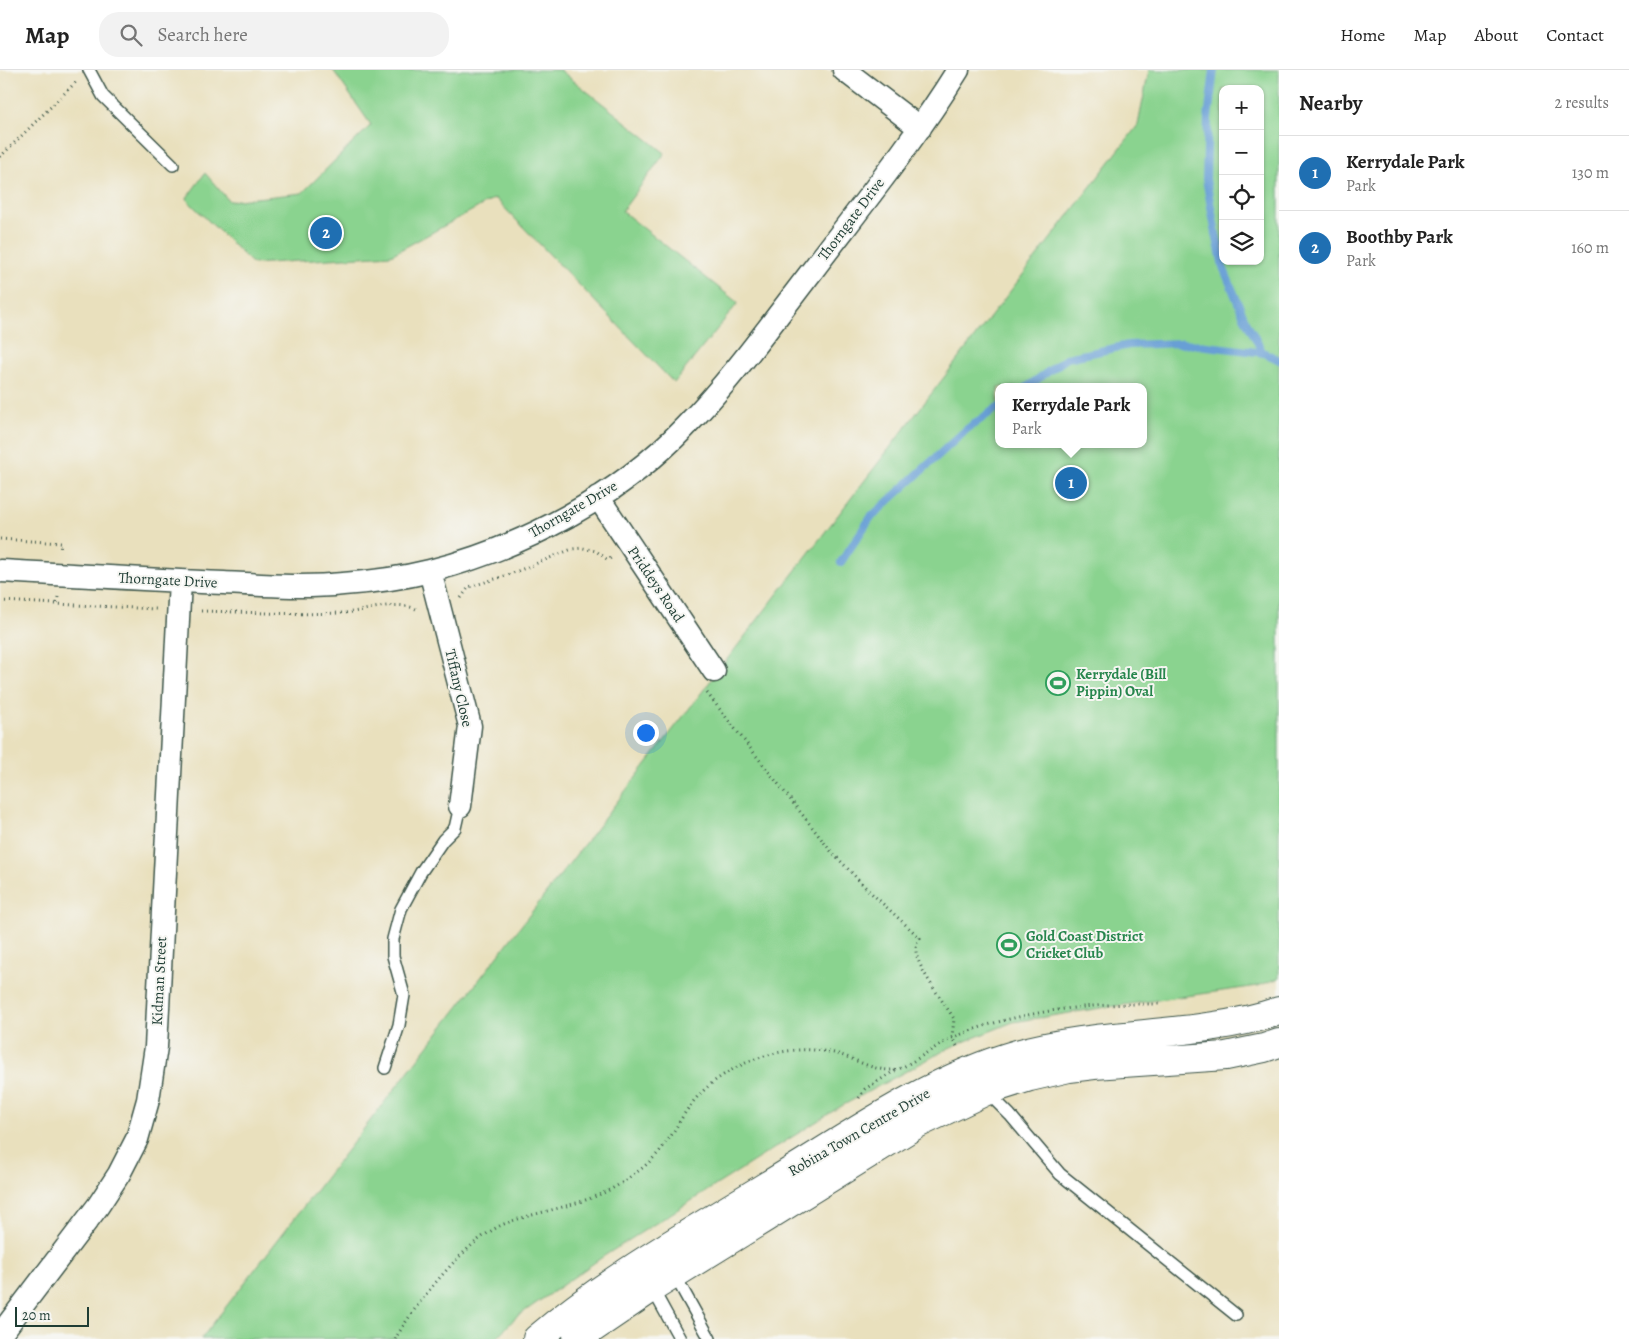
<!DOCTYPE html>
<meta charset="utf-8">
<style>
:root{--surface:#fff;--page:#f2f2f2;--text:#222;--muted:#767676;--line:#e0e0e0;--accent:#1f6fb2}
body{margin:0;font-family:Alegreya,serif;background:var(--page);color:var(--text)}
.controls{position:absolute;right:15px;top:15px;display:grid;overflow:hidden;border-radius:10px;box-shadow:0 1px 4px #0004}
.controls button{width:45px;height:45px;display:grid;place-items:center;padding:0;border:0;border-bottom:1px solid var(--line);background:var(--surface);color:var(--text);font:25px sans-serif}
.scale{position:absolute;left:15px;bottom:12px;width:74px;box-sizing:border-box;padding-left:5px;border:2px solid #1f3d34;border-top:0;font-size:14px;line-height:18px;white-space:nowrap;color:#1f3d34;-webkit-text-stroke:4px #f6f6f2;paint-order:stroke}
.you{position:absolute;left:645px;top:662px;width:18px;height:18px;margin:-12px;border:4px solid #fff;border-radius:50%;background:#1a73e8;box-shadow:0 0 0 8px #1a73e833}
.badge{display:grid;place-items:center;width:32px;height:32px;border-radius:50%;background:var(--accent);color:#fff;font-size:16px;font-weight:700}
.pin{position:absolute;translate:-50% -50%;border:2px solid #fff;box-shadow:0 1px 5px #0006}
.popup{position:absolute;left:995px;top:313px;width:152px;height:65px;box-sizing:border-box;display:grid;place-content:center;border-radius:10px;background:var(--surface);filter:drop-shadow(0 1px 4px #0005);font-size:16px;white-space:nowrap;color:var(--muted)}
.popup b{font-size:19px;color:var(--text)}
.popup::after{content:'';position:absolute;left:50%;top:100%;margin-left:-10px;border:10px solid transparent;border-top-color:var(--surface)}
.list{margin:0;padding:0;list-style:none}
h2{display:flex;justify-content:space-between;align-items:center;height:65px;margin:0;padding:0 20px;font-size:21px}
h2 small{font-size:16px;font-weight:400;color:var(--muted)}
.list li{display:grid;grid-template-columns:32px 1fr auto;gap:15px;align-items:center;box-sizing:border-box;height:75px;padding:0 20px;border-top:1px solid var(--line)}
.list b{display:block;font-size:19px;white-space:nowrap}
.list p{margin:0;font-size:16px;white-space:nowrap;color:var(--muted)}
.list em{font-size:16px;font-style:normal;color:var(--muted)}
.icon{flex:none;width:28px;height:28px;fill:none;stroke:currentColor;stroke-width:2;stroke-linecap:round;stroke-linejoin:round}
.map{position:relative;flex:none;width:1279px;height:1269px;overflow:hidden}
header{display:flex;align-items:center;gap:30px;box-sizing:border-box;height:70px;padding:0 25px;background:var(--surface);border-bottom:1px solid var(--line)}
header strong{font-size:24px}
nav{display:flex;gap:28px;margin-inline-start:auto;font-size:18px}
.search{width:350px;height:45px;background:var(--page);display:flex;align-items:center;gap:12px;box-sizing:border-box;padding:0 18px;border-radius:20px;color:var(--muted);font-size:19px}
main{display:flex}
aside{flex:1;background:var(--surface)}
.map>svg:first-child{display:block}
.green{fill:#8ad38f;stroke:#548862;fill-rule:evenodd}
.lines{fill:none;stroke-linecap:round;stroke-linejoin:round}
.stream{stroke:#679fd5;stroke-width:8}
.service-casing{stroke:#3d5549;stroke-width:14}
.minor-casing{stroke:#3d5549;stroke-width:25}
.tertiary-casing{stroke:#3d5549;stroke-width:30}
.path{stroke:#3d5549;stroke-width:3;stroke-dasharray:1 4;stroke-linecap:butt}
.service{stroke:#fff;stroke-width:11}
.minor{stroke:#fff;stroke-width:22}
.tertiary{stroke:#fff;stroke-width:28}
.labels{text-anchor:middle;stroke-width:4;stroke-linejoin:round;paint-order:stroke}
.street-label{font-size:15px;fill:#1f3d34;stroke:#f6f6f2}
.leisure-label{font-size:15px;font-weight:bold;fill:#27864d;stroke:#f6f6f2;text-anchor:start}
</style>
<header>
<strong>Map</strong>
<div class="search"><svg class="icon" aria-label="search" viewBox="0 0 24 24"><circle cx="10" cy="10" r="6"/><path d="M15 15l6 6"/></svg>Search here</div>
<nav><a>Home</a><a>Map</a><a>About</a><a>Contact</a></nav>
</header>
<main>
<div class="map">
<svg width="1279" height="1269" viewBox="0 0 1279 1269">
<rect width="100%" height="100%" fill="#f6f6f2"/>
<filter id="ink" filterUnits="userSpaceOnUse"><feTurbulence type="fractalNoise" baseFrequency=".02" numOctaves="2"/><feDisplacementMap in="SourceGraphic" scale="10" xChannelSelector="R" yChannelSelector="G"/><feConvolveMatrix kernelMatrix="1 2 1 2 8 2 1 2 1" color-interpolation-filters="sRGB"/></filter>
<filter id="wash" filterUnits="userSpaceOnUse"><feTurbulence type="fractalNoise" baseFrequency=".0096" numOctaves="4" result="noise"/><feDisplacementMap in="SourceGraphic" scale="20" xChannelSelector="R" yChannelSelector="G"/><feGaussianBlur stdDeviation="1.12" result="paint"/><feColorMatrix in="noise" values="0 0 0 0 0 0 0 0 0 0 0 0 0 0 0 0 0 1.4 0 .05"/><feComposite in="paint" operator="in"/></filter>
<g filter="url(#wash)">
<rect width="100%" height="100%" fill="#e9e0bd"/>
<path class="green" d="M333,0H560L665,83L622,141L738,233L674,313L495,128L391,185L253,194L186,129L205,103L229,131L302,123L371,55Z
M1149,0H1279V908L1258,916L1101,938L1013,952L951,977L838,1038L604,1186L515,1248L496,1269H201L692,635L1138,55ZM1223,19H1260V191H1223ZM998,317H1144V374H998Z"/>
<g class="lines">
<path class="stream" d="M1214,0L1208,48L1206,109L1215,159L1223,197L1244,247L1263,283
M1027,317L1067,288L1129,275L1182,273L1265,283L1279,290
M841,492L871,447L967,359L998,337"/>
</g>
</g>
<g filter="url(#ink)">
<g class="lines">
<defs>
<path id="service" d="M89,0L103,26L173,95
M385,998L399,955L404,925L393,886V869L401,839L421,802L443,770L455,758L460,736
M987,1022L1010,1045L1060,1104L1236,1245
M674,1204L710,1269
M652,1218L680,1269"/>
<path id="minor" d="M844,0L920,58
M598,427L714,601
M0,501C75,505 150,510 224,513C264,515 303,518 343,514C372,512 402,508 430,501C524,477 618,427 685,357C732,309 771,254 812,201C862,135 914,71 958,0
M430,501L470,656L460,736
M0,1265L98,1136L119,1104L137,1069L148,1030L156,977L180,511"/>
<path id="tertiary" d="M537,1269C607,1209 690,1163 768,1115C848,1067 927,1010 1017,984C1103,959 1195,969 1279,941
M577,1269L652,1218L917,1054L986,1021L1030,1007L1069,998L1094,995L1226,986L1264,978L1279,973"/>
</defs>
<use href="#service" class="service-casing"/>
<use href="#minor" class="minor-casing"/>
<use href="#tertiary" class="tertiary-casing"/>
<path class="path" d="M0,87L76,12
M0,469L61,473L60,481
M58,527L57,534L157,539
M461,528L469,517L508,505L572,479L583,478L596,481L608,490L611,488
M0,531L57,534
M201,541C247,542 293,545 340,543C364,543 392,529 416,539
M707,623L830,780L869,821L920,868C918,871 916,875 916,879C915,896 945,933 954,949L952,968L958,978
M859,1028L865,1019L898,999
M395,1269C417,1232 468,1166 509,1152C550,1138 595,1134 630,1107C645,1097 658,1085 668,1070C676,1059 682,1046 690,1036C705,1015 727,1001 750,991C778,980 808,976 838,984C856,989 878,1004 898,999C902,998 906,995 910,993C924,985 938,975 952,968C1014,941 1092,933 1159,934"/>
<use href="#service" class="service"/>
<use href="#minor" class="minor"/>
<use href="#tertiary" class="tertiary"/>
</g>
</g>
<defs>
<symbol id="stadium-ring" viewBox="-11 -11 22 22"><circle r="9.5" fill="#f6f6f2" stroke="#2e9e5b" stroke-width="1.5"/><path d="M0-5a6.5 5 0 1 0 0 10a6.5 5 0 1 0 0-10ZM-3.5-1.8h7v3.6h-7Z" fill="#2e9e5b"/></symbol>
</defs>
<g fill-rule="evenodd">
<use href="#stadium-ring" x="1044" y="599" width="28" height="28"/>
<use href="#stadium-ring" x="995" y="861" width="28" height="28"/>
</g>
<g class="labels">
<g class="street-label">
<text transform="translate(851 149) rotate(-53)" y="5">Thorngate Drive</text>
<text transform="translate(573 439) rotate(-30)" y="5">Thorngate Drive</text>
<text transform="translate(168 510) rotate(3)" y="5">Thorngate Drive</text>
<text transform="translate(656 514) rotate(56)" y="5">Priddeys Road</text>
<text transform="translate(459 618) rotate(77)" y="5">Tiffany Close</text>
<text transform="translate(159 911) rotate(-87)" y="5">Kidman Street</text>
<text transform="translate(859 1062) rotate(-30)" y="5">Robina Town Centre Drive</text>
</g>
<g class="leisure-label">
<text x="1076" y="609">Kerrydale (Bill<tspan x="1076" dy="17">Pippin) Oval</tspan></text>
<text x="1026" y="871">Gold Coast District<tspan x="1026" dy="17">Cricket Club</tspan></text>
</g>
</g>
</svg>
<div class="controls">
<button>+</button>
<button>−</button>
<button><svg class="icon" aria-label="locate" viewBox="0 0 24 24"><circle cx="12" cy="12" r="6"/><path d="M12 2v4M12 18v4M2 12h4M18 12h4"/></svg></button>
<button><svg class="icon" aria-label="layers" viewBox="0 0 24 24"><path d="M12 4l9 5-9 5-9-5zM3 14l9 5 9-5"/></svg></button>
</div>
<div class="scale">20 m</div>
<div class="you"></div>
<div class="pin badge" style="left:1071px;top:413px">1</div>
<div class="popup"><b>Kerrydale Park</b>Park</div>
<div class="pin badge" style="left:326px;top:163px">2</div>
</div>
<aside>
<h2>Nearby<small>2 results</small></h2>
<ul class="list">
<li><span class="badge">1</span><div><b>Kerrydale Park</b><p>Park</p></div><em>130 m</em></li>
<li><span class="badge">2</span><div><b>Boothby Park</b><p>Park</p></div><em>160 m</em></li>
</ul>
</aside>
</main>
